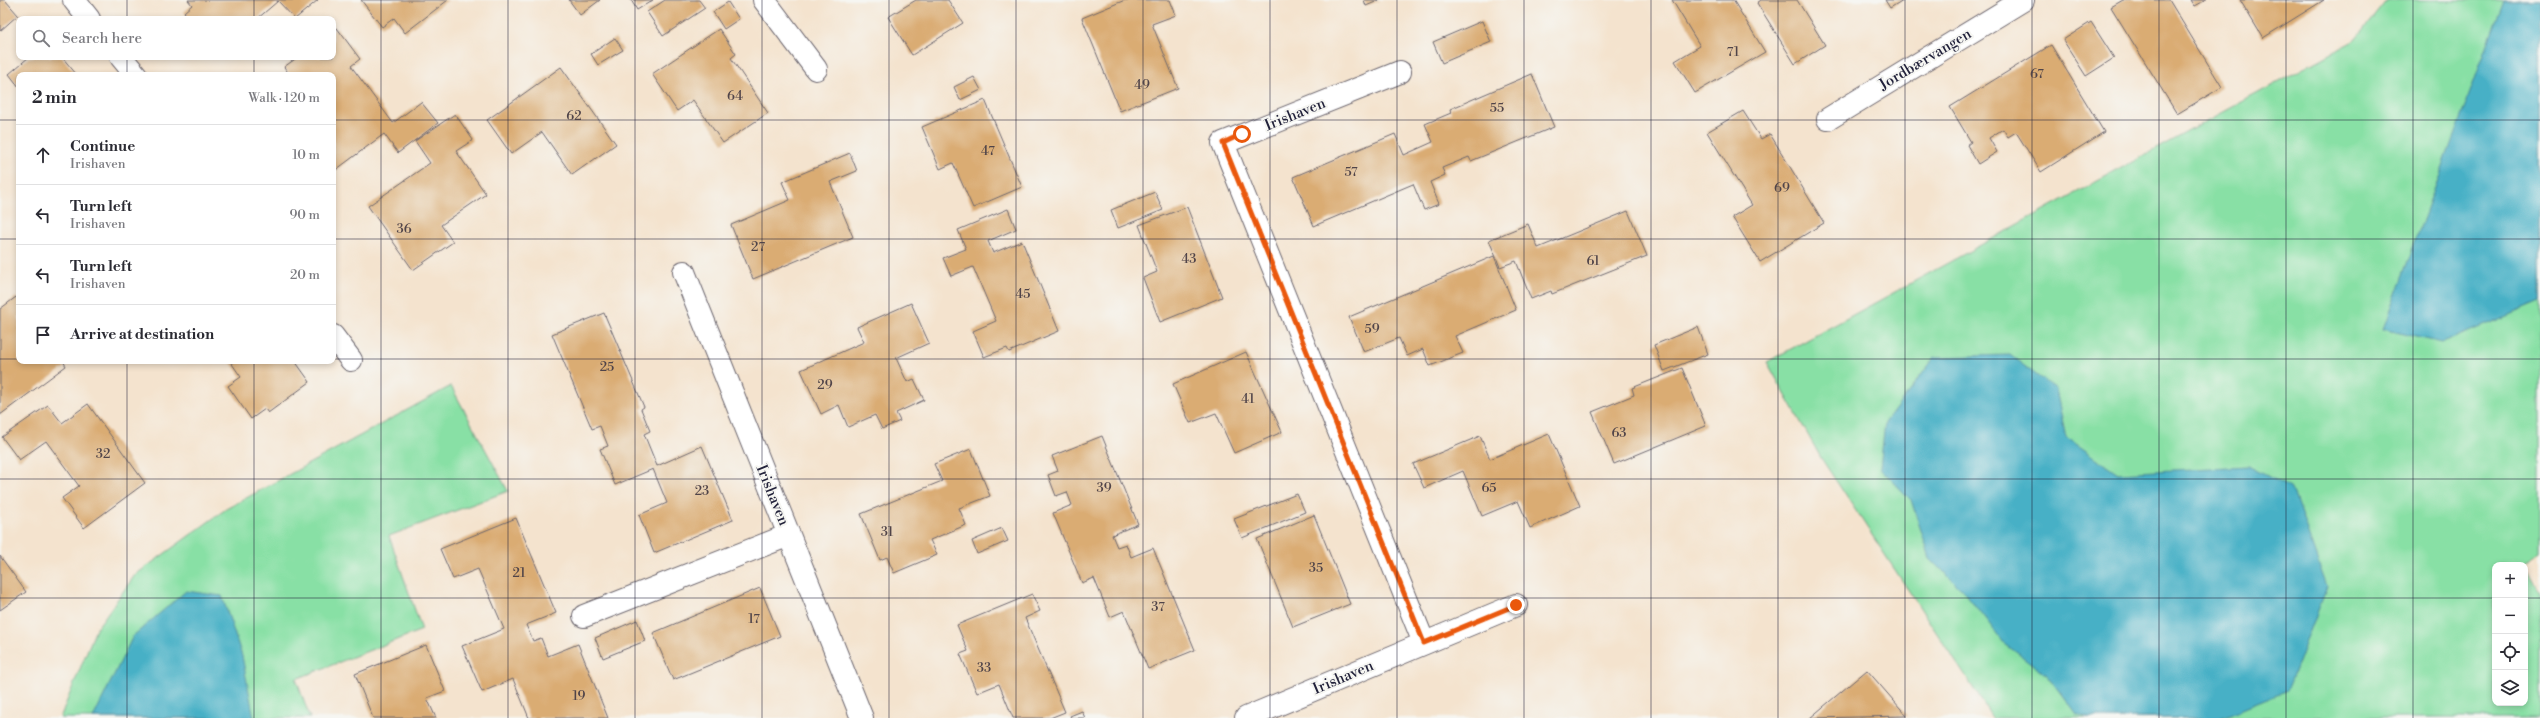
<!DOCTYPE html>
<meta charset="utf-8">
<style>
:root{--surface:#fff;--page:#f7f7f7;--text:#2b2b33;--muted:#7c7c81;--line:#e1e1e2}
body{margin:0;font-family:"Libre Bodoni",serif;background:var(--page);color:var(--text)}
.controls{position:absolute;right:12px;bottom:12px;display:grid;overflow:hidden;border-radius:8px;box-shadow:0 2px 6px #0003}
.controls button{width:36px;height:36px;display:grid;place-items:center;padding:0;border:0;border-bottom:1px solid var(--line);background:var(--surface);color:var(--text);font:20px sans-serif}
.stop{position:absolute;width:12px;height:12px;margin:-9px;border:3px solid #ea580c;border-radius:50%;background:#fff}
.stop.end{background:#ea580c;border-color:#fff;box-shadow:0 1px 4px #0008}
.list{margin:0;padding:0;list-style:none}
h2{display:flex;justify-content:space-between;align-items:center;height:52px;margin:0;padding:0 16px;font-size:17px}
h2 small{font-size:13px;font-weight:400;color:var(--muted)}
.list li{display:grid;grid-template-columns:26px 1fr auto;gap:12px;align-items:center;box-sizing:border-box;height:60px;padding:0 16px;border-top:1px solid var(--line)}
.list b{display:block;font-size:15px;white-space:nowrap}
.list p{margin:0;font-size:13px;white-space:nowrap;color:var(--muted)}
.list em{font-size:13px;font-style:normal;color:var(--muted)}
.icon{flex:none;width:22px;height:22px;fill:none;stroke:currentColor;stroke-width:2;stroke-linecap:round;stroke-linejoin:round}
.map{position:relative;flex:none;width:2540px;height:718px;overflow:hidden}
.search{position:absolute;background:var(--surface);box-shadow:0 2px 6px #0003;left:16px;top:16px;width:320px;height:44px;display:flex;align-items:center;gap:10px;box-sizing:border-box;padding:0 14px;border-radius:8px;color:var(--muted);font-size:15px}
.panel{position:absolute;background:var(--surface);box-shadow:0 2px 6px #0003;left:16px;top:72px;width:320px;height:292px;border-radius:8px}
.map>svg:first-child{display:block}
.green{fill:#88e0a5;stroke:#558170;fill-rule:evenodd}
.water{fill:#47b0c6;stroke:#346980}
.building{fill:#daac73}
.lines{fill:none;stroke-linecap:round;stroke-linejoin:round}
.minor-casing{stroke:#6c666e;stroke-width:24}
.minor{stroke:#fff;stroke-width:22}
.route{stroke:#ea580c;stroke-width:5}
.grid{fill:none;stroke:#22223b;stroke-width:1;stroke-opacity:0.55}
.labels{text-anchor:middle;stroke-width:4;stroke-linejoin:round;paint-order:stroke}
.number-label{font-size:13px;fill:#504449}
.street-label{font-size:15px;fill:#22223b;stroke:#f6f6f2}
</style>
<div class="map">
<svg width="2540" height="718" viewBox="0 0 2540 718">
<rect width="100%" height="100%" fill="#f6f6f2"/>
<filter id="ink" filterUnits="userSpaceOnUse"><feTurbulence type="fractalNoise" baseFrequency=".025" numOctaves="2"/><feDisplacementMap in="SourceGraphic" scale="8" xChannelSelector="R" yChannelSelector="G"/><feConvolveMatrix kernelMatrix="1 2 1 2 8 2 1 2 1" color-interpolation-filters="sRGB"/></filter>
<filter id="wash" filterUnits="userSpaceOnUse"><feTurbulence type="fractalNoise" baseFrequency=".012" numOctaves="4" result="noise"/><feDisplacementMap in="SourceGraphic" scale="16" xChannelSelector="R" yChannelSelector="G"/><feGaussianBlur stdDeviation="0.9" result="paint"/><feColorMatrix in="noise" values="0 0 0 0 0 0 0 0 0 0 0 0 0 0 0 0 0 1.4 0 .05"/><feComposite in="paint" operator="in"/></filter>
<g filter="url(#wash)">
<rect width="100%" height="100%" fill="#f4e3ce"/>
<path class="green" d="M2387,0H2540V550L2525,563L2540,591V718H1993L1821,458L1767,362L2355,40ZM2495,565H2525V703H2495Z
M451,386L508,491L389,536L422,630L296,679L310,718H60L96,629L135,575L226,509Z"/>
<path class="water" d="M2504,0H2540V302L2442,343L2383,329Z
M2010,355L2056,390L2066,437L2118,473L2248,466L2292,489L2327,587L2287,691L2220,718H2089L2076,714L2047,675L2004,643L1967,595L1930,558L1911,500L1880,468L1885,423L1935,357Z
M186,591L222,596L242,656L254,718H93L133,636Z"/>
<g id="blocks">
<path class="building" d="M0,0H5L18,15L0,31Z
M188,0H318L295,19L278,1L257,19H190L184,12L192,5Z
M361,0H448L405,33L394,18L382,27Z
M569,0H600L580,15Z
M631,0H653L637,10Z
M665,0H699L705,8L663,36L647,12Z
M916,0H948L963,23L912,55L888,17Z
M1125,0H1170L1176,15L1152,24L1178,88L1120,111L1082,18Z
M1364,0H1380L1366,6Z
M1672,0H1733L1765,52L1695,93L1675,61L1700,46Z
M1761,0H1797L1825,45L1795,64L1757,3Z
M1885,0H1903L1890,8Z
M2123,0H2169L2222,87L2177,114L2111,7Z
M2191,0H2206L2195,6Z
M2240,0H2324L2263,38Z
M728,2L739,19L724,29L713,12Z
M1482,21L1491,42L1442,63L1433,42Z
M2091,22L2114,58L2086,76L2063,40Z
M337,28L360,59L351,66L393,123L421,102L438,123L398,153L384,134L333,172V75H290L284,67L298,57H333V31Z
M719,29L736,54L731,58L768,113L723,143L693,100L677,111L652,74Z
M615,38L623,50L598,65L591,54Z
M2051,45L2104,132L2041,172L2016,132L2008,137L2003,129L1989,138L1997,152L1978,164L1967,145L1971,142L1950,107Z
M29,57H62L77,75H19V87L9,74Z
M561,67L616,144L572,175L542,132L511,154L487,120Z
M1532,74L1554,127L1471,161L1469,157L1442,168L1445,175L1430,182L1439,204L1424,210L1413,184L1314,226L1293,177L1395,134L1404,155L1433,142L1425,124L1451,113L1450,109Z
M974,77L981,90L960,100L954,87Z
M985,100L1022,187L973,208L953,163L940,169L922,127Z
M1743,111L1761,139L1770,134L1824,223L1760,262L1732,217L1752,205L1707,132Z
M455,114L473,140L456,151L486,194L441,225L453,242L413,270L368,206L430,163L415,141Z
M850,153L857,171L830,182L853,237L753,279L731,225L790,200L782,182Z
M1155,192L1163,210L1118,228L1111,210Z
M1187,207L1222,297L1160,322L1143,278L1157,272L1139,225Z
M1008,209L1016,229L988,241L993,253L1022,241L1059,331L1009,352L1007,348L984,357L973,331L996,321L973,267L951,276L943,258L966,249L958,230Z
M1628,211L1647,256L1552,294L1551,291L1531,299L1516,261L1500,267L1489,240L1528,224L1538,248Z
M1494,256L1516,310L1455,336L1463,353L1430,366L1423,349L1407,356L1399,338L1364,352L1349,317Z
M16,297L19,301V361H63L66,366L0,415V309Z
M911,303L929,343L896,358L907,382L914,379L924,400L896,413L900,421L882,429L875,415L848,427L839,405L821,414L801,370L864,342L857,327Z
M604,313L644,407L641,409L650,431L644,434L657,466L702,446L733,520L654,553L639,515L667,503L653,469L615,485L600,449L608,446L600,426L592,429L552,334Z
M1698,327L1708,354L1664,371L1654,345Z
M1246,352L1282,432L1234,453L1216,413L1190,423L1173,384Z
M230,361H295L310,382L268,413L265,409L251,419L228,386L241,377Z
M1682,368L1706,426L1614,464L1592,412L1634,395L1632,388Z
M88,404L145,483L84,528L62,498L79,486L46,441L19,460L2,437L48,405L62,423Z
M1549,434L1580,506L1530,528L1518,501L1482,516L1463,471L1424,488L1413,464L1480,436L1490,459Z
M1102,436L1138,524L1112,535L1117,547L1126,544L1131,557L1153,548L1195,650L1148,669L1124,611L1110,617L1094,578L1082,583L1053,513L1072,505L1067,492L1056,496L1048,475L1058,471L1052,456Z
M971,449L990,496L959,508L966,525L930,540L937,555L894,573L887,557L880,560L861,514L942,481L934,464Z
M1297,494L1305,512L1242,538L1234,519Z
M1314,515L1350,604L1293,627L1257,539Z
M516,518L556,613L526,625L533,641L541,638L548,656L578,644L608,718H529L513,679L482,692L462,646L504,629L478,569L453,579L440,549Z
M1002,528L1008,541L977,554L972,541Z
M0,556L26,592L0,610Z
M760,588L780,636L673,680L653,633Z
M1032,594L1040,611L1025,618L1065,712L1050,718H1013L999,684L977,693L960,654L968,651L957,625Z
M637,620L645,641L603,658L595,638Z
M426,645L445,691L427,698L436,718H373L355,674Z
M1867,670L1907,716L1810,718Z
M1082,711L1085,718H1071L1070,716Z"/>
</g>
</g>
<g filter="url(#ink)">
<use href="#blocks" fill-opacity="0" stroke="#6c666e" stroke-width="1"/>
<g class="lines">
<defs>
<path id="minor" d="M74,0L89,19
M764,0L816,69
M121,57L136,75
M1400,72L1223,143L1424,643
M1828,119L2023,0
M684,272L862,718
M333,336L351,360
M584,616L789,535
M1246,718L1516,605"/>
</defs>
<use href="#minor" class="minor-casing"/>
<use href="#minor" class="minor"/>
</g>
</g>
<g class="lines" filter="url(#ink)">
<path class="route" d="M1242,134L1223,143L1424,643L1516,605"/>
</g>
<path class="grid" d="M127,0V19M254,0V19M381,0V718M508,0V718M635,0V718M762,0V718M889,0V718M1016,0V718M1143,0V718M1270,0V718M1397,0V718M1524,0V718M1651,0V718M1778,0V718M1905,0V718M2032,0V718M2159,0V718M2286,0V718M2413,0V718M127,57V75M254,57V75M0,120H19M333,120H2540M0,239H19M333,239H2540M0,359H19M333,359H2540M127,361V718M254,361V718M0,479H2540M0,598H2495M2525,598H2540"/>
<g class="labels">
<g class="number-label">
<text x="1733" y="56">71</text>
<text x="2037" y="78">67</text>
<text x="1142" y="89">49</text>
<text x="735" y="100">64</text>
<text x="1497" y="112">55</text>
<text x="574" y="120">62</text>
<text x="988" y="155">47</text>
<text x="1351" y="176">57</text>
<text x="1782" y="192">69</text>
<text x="404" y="233">36</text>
<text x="758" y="251">27</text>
<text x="1189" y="263">43</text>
<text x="1593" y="265">61</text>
<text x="1023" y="298">45</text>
<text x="1372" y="333">59</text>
<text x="607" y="371">25</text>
<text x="825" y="389">29</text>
<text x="1248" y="403">41</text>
<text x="1619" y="437">63</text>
<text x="103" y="458">32</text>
<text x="1104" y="492">39</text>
<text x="1489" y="492">65</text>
<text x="702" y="495">23</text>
<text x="887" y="536">31</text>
<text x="1316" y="572">35</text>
<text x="519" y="577">21</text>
<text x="1158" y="611">37</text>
<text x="754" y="623">17</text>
<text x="984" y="672">33</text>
<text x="579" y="700">19</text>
</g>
<g class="street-label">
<text transform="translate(1925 59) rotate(-31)" y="5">Jordbærvangen</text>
<text transform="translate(1295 114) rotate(-22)" y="5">Irishaven</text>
<text transform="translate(773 495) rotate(68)" y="5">Irishaven</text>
<text transform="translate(1343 677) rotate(-23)" y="5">Irishaven</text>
</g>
</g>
</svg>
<div class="controls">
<button>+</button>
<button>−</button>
<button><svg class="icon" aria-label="locate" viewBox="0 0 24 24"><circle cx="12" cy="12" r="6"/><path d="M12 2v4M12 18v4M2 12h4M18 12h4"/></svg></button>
<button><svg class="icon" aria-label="layers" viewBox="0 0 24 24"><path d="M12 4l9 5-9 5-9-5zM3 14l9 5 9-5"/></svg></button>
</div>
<div class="stop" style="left:1242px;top:134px"></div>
<div class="stop end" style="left:1516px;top:605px"></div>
<div class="search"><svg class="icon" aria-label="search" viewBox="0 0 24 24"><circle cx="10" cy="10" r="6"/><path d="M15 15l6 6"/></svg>Search here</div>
<section class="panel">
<h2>2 min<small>Walk · 120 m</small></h2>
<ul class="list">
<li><svg class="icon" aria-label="ahead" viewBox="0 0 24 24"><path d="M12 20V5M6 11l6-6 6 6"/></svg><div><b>Continue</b><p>Irishaven</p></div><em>10 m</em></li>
<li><svg class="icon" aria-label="left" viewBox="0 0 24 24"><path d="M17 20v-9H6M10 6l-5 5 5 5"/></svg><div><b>Turn left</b><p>Irishaven</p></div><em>90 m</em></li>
<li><svg class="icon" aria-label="left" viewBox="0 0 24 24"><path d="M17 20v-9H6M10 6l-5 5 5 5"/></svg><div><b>Turn left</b><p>Irishaven</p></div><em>20 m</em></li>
<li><svg class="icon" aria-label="arrive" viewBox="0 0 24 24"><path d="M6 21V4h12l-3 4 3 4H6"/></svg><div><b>Arrive at destination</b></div></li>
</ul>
</section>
</div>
